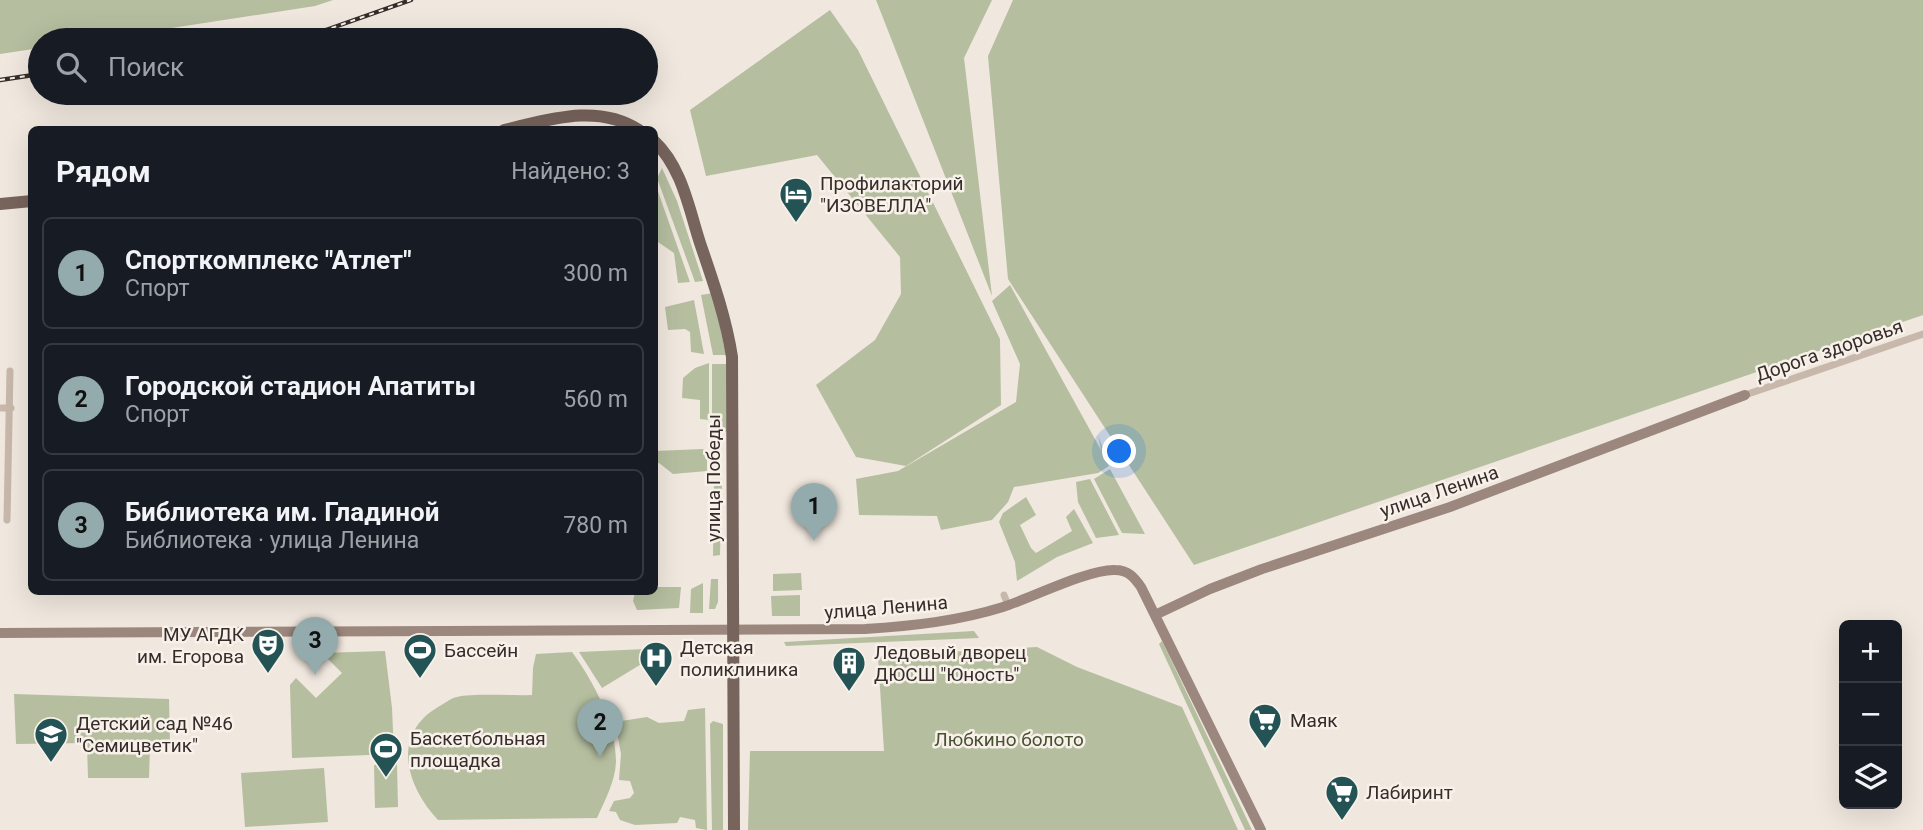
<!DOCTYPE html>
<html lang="ru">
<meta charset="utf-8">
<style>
:root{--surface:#171b24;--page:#20242c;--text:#f1f3f6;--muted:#9ea1a6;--line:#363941;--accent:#94abad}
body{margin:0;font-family:Roboto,sans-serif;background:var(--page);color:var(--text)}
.controls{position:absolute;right:21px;bottom:21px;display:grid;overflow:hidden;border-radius:10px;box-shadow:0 7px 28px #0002}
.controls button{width:63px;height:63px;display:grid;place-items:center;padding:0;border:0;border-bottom:2px solid var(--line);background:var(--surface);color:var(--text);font:35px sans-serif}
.you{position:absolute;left:1120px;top:452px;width:24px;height:24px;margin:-18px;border:5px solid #fff;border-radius:50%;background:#1a73e8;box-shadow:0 0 0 10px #1a73e833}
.badge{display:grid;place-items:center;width:46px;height:46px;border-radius:50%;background:var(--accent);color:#111;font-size:23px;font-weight:700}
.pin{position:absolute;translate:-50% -58px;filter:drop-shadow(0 2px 4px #0008)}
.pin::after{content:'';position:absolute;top:37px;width:24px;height:21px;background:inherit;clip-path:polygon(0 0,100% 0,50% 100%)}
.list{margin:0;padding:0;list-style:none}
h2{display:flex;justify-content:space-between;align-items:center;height:91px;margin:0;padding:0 28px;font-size:30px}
h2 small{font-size:23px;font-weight:400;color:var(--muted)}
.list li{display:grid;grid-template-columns:46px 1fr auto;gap:21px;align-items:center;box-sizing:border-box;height:112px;margin:0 14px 14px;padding:0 14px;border:2px solid var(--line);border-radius:10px}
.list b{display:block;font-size:26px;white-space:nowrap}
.list p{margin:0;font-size:23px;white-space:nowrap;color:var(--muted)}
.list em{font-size:23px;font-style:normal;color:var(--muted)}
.icon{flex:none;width:38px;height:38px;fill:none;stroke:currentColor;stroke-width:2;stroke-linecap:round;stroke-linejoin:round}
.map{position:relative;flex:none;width:1923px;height:830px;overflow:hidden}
.search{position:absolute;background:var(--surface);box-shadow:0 7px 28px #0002;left:28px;top:28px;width:630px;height:77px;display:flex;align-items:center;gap:18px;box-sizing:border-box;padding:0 24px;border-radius:38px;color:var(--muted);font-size:26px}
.panel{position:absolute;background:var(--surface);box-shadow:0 7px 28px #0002;left:28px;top:126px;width:630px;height:469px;border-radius:10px}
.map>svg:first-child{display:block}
.green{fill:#b5be9f}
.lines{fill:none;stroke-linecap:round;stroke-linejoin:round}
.street{stroke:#c8b7ab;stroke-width:7}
.secondary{stroke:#9b877d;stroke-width:10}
.primary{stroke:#77645c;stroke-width:12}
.rail-casing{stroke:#362d2a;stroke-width:4.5}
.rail{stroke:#f8f1ea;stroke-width:2;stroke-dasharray:5;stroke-linecap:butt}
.labels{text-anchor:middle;stroke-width:5;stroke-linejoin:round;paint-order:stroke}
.poi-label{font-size:19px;fill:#362d2a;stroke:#f8f1ea;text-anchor:start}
.street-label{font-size:19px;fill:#362d2a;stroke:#f8f1ea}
.park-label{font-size:19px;fill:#475230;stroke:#f8f1ea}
</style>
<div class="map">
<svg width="1923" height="830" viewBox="0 0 1923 830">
<rect width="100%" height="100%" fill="#f0e7de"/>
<path class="green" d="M0,0H333L315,6L94,40H40V48L0,54Z
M876,0H992L964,58L992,296Z
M1013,0H1923V315L1194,565L1008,279L988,56Z
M830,10L858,50L1000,339L1001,405L906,466L856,457L816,385L875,340L901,294L900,257L817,155L706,176L690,110Z
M662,168L677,201L703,281L695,282L657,178Z
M655,183L690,282L678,283L674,253L655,240Z
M1010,285L1101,450L1098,435L1109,466L1098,473L1014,487L1008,502L992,520L941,530L937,516L859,515L856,479L898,471L1016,402L1020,364L992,301Z
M713,293L726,355H713L701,295Z
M694,300L704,354L691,352L690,332L685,329L668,330L665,307Z
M709,363V420L700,419V400L682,398L683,378L695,368Z
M712,364H728L729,432H712Z
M702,449L707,450V471L673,474L659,463L655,464V451Z
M1110,469L1145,534L1122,533L1094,479Z
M1090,479L1119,535L1096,538L1078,502L1076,482Z
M722,482L720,555L713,556L714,483Z
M1026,497L1036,515L1020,525L1031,548L1036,553L1072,531L1066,517L1074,509L1093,543L1057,557L1017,581L1015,562L999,522L1003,513Z
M801,573L802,590L773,591V574Z
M711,579H718V602L715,609H709Z
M703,583V613H690L691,589Z
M655,587H681L679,608L637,610L633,601L635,592H654Z
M800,595V616H772L771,596Z
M974,631L979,638L786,646L784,642Z
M1162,641L1252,830H1245L1159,644Z
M1037,647L1077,667L1182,707L1238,830H748L750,751H884L878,656Z
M646,649L648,660L602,688L579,652Z
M385,651L392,708L394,754L292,758L290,685L296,678L316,698L342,673L322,653Z
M572,652C594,682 616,724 616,762C615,782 605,800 597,818L438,820C406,786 391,735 438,707C444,704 451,698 457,697C475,693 512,696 532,695L533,668L536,654Z
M14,694L169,699L170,747H150L149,778H88L87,743L16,744Z
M705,708L707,830L696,828L695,820L680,817L677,823L635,825L620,820L616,812L609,811L614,801L630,798L634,793L630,781L619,780L621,754L615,722L647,717L659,723L684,721L688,710Z
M713,721L723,724V830H712L710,724Z
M397,764L398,807L375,808L374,765Z
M324,768L328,822L245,827L241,773Z"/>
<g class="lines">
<path class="street" d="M1745,395L1923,334
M0,408H11
M7,520L10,371
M1004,595L1008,605"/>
<path class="secondary" d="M1155,615L1210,589L1262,569L1450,507L1745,395
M0,633L865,629C913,626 958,621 1003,607C1031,598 1089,569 1115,570C1128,570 1134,577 1141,587L1261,830"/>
<path class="primary" d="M504,130C548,120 597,103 639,130
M654,141C682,167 689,209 700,243C713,281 726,318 732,357L734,830
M0,204L32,201"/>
<defs>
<path id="rail" d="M283,40L326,30L411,0
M0,80L40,74"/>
</defs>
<use href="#rail" class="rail-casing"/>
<use href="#rail" class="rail"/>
</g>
<defs>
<symbol id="hotel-pin" viewBox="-11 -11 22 30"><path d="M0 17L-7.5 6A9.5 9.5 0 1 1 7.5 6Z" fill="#235354" stroke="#f8f1ea"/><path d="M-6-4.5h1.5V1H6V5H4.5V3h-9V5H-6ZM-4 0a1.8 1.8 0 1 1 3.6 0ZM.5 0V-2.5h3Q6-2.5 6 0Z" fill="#fff"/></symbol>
<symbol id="theatre-pin" viewBox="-11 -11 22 30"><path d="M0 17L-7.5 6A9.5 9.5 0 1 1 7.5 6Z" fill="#235354" stroke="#f8f1ea"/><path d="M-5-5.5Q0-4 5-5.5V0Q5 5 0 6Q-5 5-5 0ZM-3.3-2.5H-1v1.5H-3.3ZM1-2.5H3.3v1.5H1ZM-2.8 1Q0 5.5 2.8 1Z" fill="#fff"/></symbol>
<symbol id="stadium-pin" viewBox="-11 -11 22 30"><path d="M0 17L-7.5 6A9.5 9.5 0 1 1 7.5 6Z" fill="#235354" stroke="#f8f1ea"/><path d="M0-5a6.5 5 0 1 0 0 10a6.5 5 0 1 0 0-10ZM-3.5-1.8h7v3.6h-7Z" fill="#fff"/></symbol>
<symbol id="hospital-pin" viewBox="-11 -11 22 30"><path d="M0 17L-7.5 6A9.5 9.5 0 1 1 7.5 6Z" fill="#235354" stroke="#f8f1ea"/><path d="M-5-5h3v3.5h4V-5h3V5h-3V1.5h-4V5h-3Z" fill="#fff"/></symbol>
<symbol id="building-pin" viewBox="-11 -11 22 30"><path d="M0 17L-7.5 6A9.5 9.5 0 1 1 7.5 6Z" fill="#235354" stroke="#f8f1ea"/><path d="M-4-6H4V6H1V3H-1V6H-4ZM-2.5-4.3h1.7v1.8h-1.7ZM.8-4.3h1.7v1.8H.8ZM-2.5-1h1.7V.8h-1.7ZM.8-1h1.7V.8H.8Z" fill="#fff"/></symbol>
<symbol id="supermarket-pin" viewBox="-11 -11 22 30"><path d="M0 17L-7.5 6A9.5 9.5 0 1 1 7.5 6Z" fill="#235354" stroke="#f8f1ea"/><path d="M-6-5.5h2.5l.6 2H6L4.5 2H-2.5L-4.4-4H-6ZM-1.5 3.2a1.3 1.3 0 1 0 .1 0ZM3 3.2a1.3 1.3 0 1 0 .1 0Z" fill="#fff"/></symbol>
<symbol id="school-pin" viewBox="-11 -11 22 30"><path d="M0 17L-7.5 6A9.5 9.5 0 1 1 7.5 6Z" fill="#235354" stroke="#f8f1ea"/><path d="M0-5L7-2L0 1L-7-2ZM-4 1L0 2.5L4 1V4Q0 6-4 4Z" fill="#fff"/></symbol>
</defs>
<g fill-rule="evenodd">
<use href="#hotel-pin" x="777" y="175" width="38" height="52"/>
<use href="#theatre-pin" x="249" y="626" width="38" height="52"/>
<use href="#stadium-pin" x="401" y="631" width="38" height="52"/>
<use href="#hospital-pin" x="637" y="639" width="38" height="52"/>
<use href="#building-pin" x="830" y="644" width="38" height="52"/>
<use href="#supermarket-pin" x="1246" y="701" width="38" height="52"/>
<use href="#school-pin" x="32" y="715" width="38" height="52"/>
<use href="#stadium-pin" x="367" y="730" width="38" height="52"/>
<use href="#supermarket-pin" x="1323" y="773" width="38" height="52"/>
</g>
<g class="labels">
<g class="poi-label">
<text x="820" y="190">Профилакторий<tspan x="820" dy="22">"ИЗОВЕЛЛА"</tspan></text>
<text x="244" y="641" text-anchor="end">МУ АГДК<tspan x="244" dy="22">им. Егорова</tspan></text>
<text x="680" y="654">Детская<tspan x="680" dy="22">поликлиника</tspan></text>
<text x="444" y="657">Бассейн</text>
<text x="874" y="659">Ледовый дворец<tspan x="874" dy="22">ДЮСШ "Юность"</tspan></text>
<text x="1290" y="727">Маяк</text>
<text x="76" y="730">Детский сад №46<tspan x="76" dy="22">"Семицветик"</tspan></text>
<text x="410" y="745">Баскетбольная<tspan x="410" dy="22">площадка</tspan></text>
<text x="1366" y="799">Лабиринт</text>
</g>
<g class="street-label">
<text transform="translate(1829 350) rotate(-19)" y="7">Дорога здоровья</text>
<text transform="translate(713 478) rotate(-90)" y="7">улица Победы</text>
<text transform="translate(1439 491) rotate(-19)" y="7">улица Ленина</text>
<text transform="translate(886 607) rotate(-5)" y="7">улица Ленина</text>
</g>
<g class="park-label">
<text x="1009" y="746">Любкино болото</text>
</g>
</g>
</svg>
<div class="controls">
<button>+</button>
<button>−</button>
<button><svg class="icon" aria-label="layers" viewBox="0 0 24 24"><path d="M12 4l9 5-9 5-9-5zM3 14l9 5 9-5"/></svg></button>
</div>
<div class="you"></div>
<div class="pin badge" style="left:814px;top:541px">1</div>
<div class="pin badge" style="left:600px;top:757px">2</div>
<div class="pin badge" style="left:315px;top:675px">3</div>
<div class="search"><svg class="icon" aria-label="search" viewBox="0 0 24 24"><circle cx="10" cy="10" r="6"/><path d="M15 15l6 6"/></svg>Поиск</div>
<section class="panel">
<h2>Рядом<small>Найдено: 3</small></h2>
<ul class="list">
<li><span class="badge">1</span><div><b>Спорткомплекс &quot;Атлет&quot;</b><p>Спорт</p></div><em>300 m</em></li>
<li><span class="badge">2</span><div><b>Городской стадион Апатиты</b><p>Спорт</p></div><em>560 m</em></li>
<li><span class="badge">3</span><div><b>Библиотека им. Гладиной</b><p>Библиотека · улица Ленина</p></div><em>780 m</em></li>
</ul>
</section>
</div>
